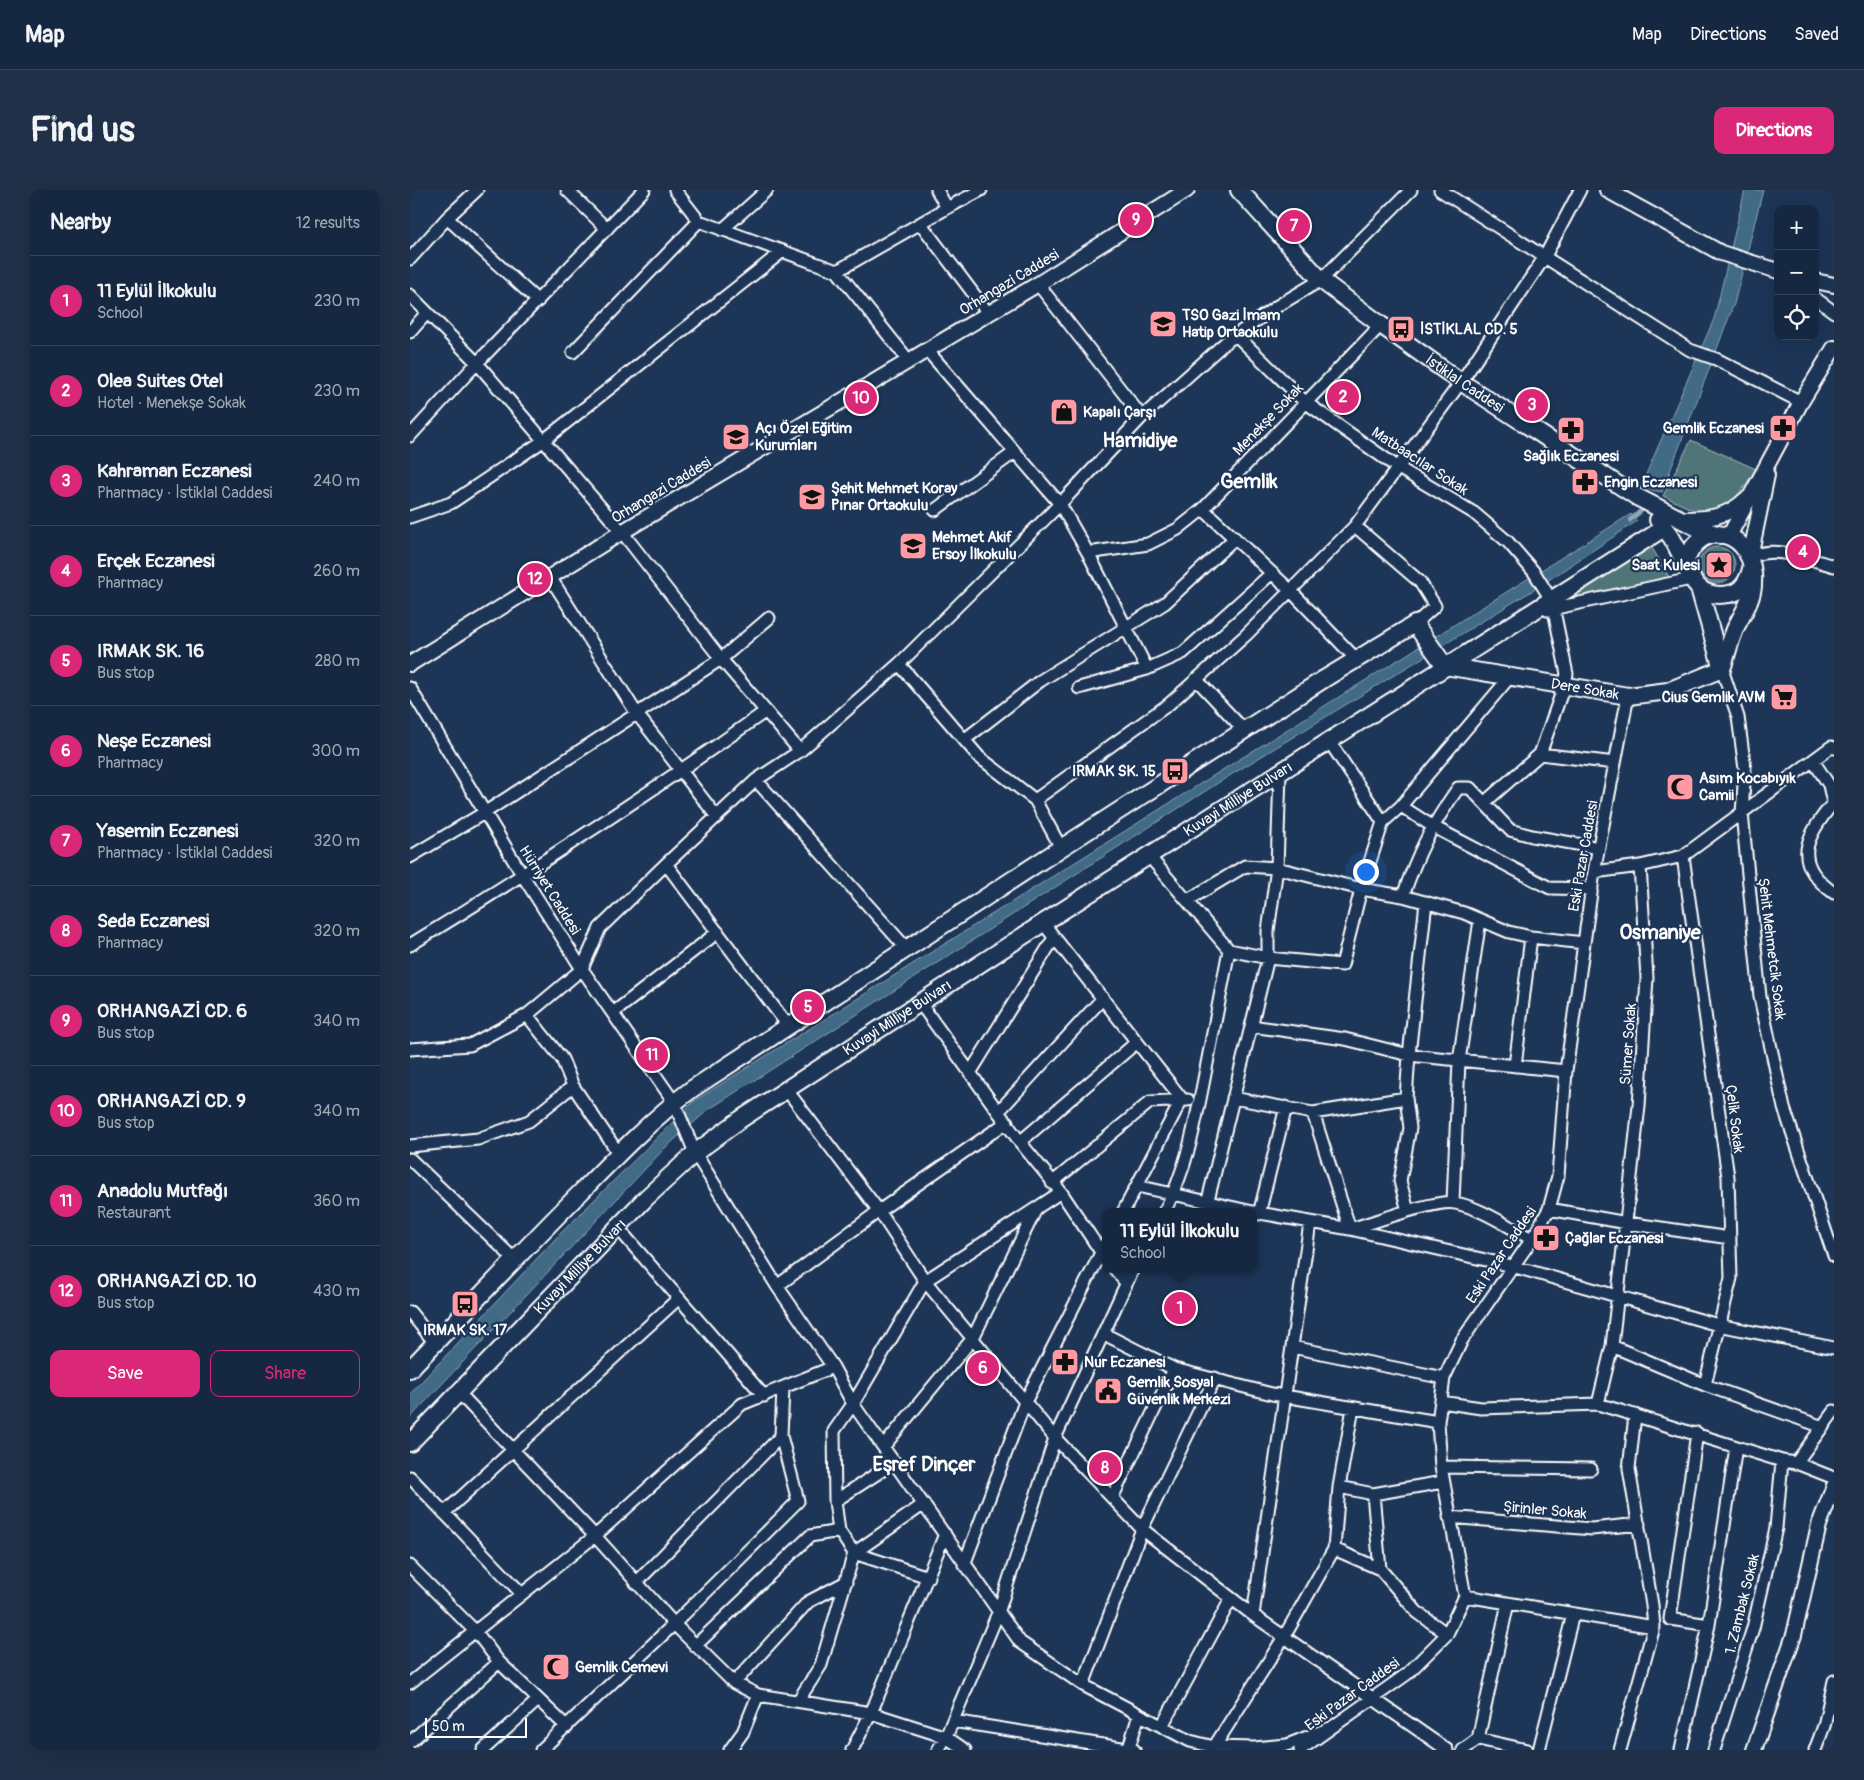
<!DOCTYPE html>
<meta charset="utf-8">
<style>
:root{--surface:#162841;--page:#1f3048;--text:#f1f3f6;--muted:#9ea6b1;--line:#35445a;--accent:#db2777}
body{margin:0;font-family:Pangolin,sans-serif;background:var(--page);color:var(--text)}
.controls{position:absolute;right:15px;top:15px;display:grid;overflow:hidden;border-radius:10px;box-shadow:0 5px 20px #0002}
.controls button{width:45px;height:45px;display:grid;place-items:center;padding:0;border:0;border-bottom:1px solid var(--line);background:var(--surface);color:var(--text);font:25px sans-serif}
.scale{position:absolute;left:15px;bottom:12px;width:102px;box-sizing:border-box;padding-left:5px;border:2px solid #fff;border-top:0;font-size:14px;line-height:18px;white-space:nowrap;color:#fff;-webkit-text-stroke:4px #1d3557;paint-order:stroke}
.you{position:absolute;left:955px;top:681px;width:18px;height:18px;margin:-12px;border:4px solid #fff;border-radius:50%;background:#1a73e8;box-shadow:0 0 0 8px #1a73e833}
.badge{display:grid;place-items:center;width:32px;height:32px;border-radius:50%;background:var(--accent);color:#fff;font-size:16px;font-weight:700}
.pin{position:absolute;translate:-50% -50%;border:2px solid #fff;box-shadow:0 1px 5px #0006}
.popup{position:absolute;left:692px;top:1018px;width:155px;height:65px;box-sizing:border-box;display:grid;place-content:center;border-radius:10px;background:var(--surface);filter:drop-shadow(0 1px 4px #0005);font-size:16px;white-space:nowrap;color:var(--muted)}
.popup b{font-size:19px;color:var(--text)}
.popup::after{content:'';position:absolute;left:50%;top:100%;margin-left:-10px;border:10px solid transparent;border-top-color:var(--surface)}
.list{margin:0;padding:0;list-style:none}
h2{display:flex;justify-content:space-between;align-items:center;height:65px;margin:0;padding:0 20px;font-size:21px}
h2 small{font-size:16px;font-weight:400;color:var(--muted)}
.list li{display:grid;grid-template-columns:32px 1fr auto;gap:15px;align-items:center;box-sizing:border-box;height:90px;padding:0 20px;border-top:1px solid var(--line)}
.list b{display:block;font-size:19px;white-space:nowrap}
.list p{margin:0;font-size:16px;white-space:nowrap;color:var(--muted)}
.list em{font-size:16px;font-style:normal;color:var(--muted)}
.actions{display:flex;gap:10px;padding:15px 20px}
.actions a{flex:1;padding:11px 0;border:1px solid var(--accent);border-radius:10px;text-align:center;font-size:18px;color:var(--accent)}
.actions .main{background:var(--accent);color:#fff}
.icon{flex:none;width:28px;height:28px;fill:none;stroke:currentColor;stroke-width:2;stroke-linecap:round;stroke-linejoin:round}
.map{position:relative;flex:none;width:1424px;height:1560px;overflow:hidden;border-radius:10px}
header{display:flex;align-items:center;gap:30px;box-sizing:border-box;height:70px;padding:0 25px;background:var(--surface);border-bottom:1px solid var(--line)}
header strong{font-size:24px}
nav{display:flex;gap:28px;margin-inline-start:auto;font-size:18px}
.intro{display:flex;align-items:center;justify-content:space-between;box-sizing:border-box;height:120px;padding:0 30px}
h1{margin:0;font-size:35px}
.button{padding:12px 22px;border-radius:10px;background:var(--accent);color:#fff;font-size:18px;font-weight:700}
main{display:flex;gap:30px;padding:0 30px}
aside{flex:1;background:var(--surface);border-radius:10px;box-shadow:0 5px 20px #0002}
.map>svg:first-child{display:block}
.green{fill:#507578;stroke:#a8babc}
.water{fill:#406b86;stroke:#8ca6b6}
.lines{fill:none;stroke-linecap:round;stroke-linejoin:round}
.stream{stroke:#8ca6b6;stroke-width:4.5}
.minor-casing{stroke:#fff;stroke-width:15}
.tertiary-casing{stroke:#fff;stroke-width:18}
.secondary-casing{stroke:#fff;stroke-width:20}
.minor{stroke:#1d3557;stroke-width:11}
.tertiary{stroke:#1d3557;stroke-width:14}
.secondary{stroke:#1d3557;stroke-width:16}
.labels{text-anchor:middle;stroke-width:4.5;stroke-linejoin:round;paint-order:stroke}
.street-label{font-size:15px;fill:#fff;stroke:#1d3557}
.poi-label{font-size:15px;font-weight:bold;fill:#fff;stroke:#1d3557;text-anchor:start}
.district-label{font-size:20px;font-weight:bold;fill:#fff;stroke:#1d3557}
</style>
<header>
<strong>Map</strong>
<nav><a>Map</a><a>Directions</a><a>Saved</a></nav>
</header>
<div class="intro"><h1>Find us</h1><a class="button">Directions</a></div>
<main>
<aside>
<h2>Nearby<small>12 results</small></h2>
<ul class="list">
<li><span class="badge">1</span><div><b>11 Eylül İlkokulu</b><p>School</p></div><em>230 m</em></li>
<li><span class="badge">2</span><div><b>Olea Suites Otel</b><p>Hotel · Menekşe Sokak</p></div><em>230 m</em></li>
<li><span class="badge">3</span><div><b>Kahraman Eczanesi</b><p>Pharmacy · İstiklal Caddesi</p></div><em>240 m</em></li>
<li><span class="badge">4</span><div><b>Erçek Eczanesi</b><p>Pharmacy</p></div><em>260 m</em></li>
<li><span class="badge">5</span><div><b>IRMAK SK. 16</b><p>Bus stop</p></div><em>280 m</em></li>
<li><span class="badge">6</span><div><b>Neşe Eczanesi</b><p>Pharmacy</p></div><em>300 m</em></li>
<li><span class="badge">7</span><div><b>Yasemin Eczanesi</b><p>Pharmacy · İstiklal Caddesi</p></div><em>320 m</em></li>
<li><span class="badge">8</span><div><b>Seda Eczanesi</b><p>Pharmacy</p></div><em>320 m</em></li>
<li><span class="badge">9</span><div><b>ORHANGAZİ CD. 6</b><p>Bus stop</p></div><em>340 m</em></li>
<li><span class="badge">10</span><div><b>ORHANGAZİ CD. 9</b><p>Bus stop</p></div><em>340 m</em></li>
<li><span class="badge">11</span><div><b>Anadolu Mutfağı</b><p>Restaurant</p></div><em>360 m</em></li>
<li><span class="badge">12</span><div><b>ORHANGAZİ CD. 10</b><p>Bus stop</p></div><em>430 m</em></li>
</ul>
<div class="actions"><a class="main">Save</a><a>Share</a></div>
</aside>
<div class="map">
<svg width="1424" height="1560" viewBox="0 0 1424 1560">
<rect width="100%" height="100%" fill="#1d3557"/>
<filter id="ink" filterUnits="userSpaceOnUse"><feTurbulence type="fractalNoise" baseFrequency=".02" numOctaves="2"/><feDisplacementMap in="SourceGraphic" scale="10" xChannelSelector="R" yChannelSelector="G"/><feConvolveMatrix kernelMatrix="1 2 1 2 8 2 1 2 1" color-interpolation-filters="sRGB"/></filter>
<g filter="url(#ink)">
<path class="green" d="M1281,250L1346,279C1337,293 1317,326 1297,323C1283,322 1266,311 1253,306Z
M1241,356L1259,387L1155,415L1153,411Z
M1289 375a18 18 0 1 1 36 0a18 18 0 1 1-36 0Z"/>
<path class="water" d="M1335,0H1353L1324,114L1252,302L1230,298L1304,129Z
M1221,324L1227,331L1125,399L811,591L298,920L254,959L0,1228V1204L147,1047L284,911Z"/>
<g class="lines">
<path class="stream" d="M1220,330L1237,316"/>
<defs>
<path id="minor" d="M157,0L197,39
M265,0L289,31L427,81L499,171
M1030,0L1280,160L1306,169L1391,212
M537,18L571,0
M37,28L128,111
M511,34L578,123
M312,40L357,0
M0,69L37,28L67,0
M427,81L537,18L527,0
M628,94L732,227
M0,105L67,173L212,342L311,469L390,561
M1405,108L1424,122
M0,142L17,123
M826,145L895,212L987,277L1064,323L1098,352L1124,382L1142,411L1157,484L1154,496L1130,564L1074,613
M517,160L650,314L678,363L737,479
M163,162L289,31
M0,246L67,173L234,0
M793,319L880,400L946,469
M525,320L605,262
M0,327L41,313L133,251L373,61
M945,336L1010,392L1025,416L1005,434
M678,363L738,354L768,339L793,319L971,135
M1340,367C1367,355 1397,369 1424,376
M140,387L227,524L307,627
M1137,420L1281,389
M489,474L569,567L625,610L651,658
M1312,479L1328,527L1335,579L1332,623L1350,807L1374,918L1424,1066
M786,489L834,540
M0,498L113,686L172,779L264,912L285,963L367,1096L423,1177L443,1214L610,1452L673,1495L780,1551L804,1557L844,1558L877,1555L920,1538
M669,498L737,479L773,463L862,383
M554,550L630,491L755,413L825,348
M919,551L973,632
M1130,564L1205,573
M1404,572L1419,595L1423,613
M346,590L497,759
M625,610L759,514L836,445L945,336L1051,192L1134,68L1170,0
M1424,612C1395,647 1381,673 1424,703
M991,616L1022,636L1140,698L1182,699
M739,666L819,760
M1273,666L1318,987L1321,1088L1295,1195
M0,667L74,623L311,469L359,428
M256,674L379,837
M1184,682L1230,676L1273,666L1421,557L1424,558
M993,706C1008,662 1021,637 1048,598H1060L1100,640L1122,646L1189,658
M778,710L835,676L867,678L951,699L993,706L1054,723L1099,742L1121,747L1174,753
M633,733L772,909L713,1022
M0,755C121,681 240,603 356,521
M510,813L610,952L651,1002L695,1068
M203,823L308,742
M117,825L152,869L163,896L209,964
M841,836L935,849L999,865L1156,881
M0,859L60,855L117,825L172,779L190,738L256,674L346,590L390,561L489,474L650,314L732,227L816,152L869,115L911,90L1001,0
M1105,876L1121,747
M560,883L644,748
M376,899L469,1021L515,1091L645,1248L732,1339L843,1425L1037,1560
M823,908L903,923L996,908
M589,921L693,808
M903,923L940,1039C962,1033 1026,1009 1045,1013C1072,1018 1098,1037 1122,1049
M610,952L727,852
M0,956L68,949L119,931L163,896
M0,969L104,1069
M642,993L740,912L778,910
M727,996L843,1022
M798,1010L858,768V741L867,678L870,582
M1043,1012L1049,871L1070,730
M1139,1019L1217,1033L1320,1048
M998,1021L990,991L1000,938L996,908L999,865L1016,712
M754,1022C777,980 786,930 795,884C803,843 811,801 819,760L858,768L932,775L951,699L973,632L991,616L1099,488
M844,1022L940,1039L1102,1076L1308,1135L1424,1158
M849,1024L876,917
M208,1038L354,1206
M705,1079L716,1093
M367,1096L469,1021L597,932
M0,1122L25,1153
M694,1144L764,1179L862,1204L1028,1232
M1202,1156L1295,1195L1413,1237
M882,1157L1034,1188
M48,1202L185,1346L264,1434L324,1493L348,1505L461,1523L536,1547L555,1560
M1031,1212L1071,1218L1188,1214L1372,1271L1386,1273L1424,1288
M1188,1214L1202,1156L1229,916L1237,788L1230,676
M1287,1243L1260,1429L1299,1435
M474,1256L563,1148L626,1019
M1386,1273L1424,1221
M1031,1277L1181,1279
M0,1287L112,1404
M929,1297L963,1304L1033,1292
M963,1304L970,1379L1007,1422L1037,1444
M702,1308L764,1179
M425,1311L485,1272
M34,1323L269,1108
M1039,1327L1182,1339L1229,1334
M924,1359L970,1379
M554,1375L615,1212L696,1053
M0,1376L66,1442L89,1472L157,1537
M518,1387L444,1363L429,1341L425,1311L424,1241L443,1214L515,1091L651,1002
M226,1393L371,1246
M1055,1406L1244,1437
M843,1425L900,1033
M285,1456L400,1346L429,1341
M0,1493L185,1346L332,1214L423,1177
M324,1493L398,1412L436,1392
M673,1495L732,1339L805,1188
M388,1511L411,1475L444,1363L514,1314
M543,1531L724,1560
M752,1536L821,1409
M1068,1549L1098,1413
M0,1552L89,1472
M73,1560L128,1510
M131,1560L264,1434L388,1311L371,1246L373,1198
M320,1560L333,1542L348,1505
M442,1560L461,1523L535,1344
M528,1560L536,1547L588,1423L645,1248L723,1079
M718,1560L729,1525
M805,1560L804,1557L874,1447L924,1359L929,1297L943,1218
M890,1560L997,1484L1037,1444L1055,1406L1031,1277L1028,1232L1034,1188L1052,1150L1122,1049L1139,1019L1148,986L1156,881L1184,682L1218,506
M1053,1560L1068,1549L1117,1560
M1129,1560L1163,1424
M1210,1560L1244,1437L1242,1415L1219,1279L1225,1225
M1271,1560L1299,1435L1326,1257
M1304,1560L1343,1438L1366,1338L1372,1271
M1405,1560L1414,1536L1424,1491"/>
<path id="tertiary" d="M1197,0L1311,63L1368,81
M1405,91L1424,95
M1271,329C1297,329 1317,328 1336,309
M1319,346L1391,212L1424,158
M1340,367L1357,285
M0,474L212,342L628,94L777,0
M1344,1560L1384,1445L1409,1335L1424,1296"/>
<g id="secondary">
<path id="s1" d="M829,0L911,90L971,135L1051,192L1227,307L1290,339L1310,345"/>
<path d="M1248,330C1253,337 1260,344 1264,352C1279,377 1281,411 1319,404C1332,402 1338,391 1341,379"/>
<path d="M1275,375C1287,325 1348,339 1343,396C1342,410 1333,423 1327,435C1320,449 1317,465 1312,479"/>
<path d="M1289,398L1312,479"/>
<path id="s2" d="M1035,476L1218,506L1258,501L1312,479"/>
<path d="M0,1179C58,1119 115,1058 174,999C208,964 243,928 282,899L651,658L914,489L1005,434L1035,476"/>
<path id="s3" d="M0,1253L236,1008L285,963L331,929L633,733L1254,338"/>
</g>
</defs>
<use href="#minor" class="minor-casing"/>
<use href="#tertiary" class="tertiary-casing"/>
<use href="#secondary" class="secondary-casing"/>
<use href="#minor" class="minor"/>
<use href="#tertiary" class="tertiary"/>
<use href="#secondary" class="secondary"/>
</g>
</g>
<defs>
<symbol id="school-square" viewBox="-11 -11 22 22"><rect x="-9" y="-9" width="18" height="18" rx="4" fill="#ff9aa2" stroke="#1d3557"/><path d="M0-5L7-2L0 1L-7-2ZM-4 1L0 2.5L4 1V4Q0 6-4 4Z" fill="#111"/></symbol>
<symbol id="bus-square" viewBox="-11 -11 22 22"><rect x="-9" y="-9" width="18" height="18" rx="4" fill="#ff9aa2" stroke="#1d3557"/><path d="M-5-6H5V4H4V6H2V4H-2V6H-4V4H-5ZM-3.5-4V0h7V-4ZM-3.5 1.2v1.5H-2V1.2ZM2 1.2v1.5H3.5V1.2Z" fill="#111"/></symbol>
<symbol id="shop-square" viewBox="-11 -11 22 22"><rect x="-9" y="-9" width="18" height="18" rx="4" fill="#ff9aa2" stroke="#1d3557"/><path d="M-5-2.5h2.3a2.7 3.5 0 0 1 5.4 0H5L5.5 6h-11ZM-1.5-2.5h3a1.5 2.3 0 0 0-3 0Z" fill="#111"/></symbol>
<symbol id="pharmacy-square" viewBox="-11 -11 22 22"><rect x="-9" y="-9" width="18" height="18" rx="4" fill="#ff9aa2" stroke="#1d3557"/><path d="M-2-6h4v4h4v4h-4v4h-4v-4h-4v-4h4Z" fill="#111"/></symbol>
<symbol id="sight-square" viewBox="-11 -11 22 22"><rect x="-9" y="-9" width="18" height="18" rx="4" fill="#ff9aa2" stroke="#1d3557"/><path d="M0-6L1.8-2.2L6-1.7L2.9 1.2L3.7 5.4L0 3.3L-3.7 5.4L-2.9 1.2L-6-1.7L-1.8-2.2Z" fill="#111"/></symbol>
<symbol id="supermarket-square" viewBox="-11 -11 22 22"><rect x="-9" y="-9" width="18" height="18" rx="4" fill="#ff9aa2" stroke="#1d3557"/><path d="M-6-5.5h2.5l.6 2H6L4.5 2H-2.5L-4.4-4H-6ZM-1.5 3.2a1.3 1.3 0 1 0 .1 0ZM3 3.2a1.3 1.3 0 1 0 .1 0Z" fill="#111"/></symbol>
<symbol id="mosque-square" viewBox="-11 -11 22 22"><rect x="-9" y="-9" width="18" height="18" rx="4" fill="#ff9aa2" stroke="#1d3557"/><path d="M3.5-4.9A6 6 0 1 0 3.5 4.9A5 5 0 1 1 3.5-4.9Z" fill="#111"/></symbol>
<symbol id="civic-square" viewBox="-11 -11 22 22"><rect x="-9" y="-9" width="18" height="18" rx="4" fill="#ff9aa2" stroke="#1d3557"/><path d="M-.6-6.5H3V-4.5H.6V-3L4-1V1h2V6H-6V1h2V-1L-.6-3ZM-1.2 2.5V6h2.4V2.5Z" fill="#111"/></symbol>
</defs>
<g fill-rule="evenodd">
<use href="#school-square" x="737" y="118" width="32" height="32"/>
<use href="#bus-square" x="975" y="123" width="32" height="32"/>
<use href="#shop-square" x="638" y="206" width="32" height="32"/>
<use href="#pharmacy-square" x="1357" y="222" width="32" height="32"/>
<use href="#pharmacy-square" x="1145" y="224" width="32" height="32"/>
<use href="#school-square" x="310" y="231" width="32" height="32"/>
<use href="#pharmacy-square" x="1159" y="276" width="32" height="32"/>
<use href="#school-square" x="386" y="291" width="32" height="32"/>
<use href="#school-square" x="487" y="340" width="32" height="32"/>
<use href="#sight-square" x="1293" y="359" width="32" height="32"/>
<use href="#supermarket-square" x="1358" y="491" width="32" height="32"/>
<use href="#bus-square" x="749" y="565" width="32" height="32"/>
<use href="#mosque-square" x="1254" y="581" width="32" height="32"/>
<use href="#pharmacy-square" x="1120" y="1032" width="32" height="32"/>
<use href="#bus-square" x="39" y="1098" width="32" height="32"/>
<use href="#pharmacy-square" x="639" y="1156" width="32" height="32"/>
<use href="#civic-square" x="682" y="1185" width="32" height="32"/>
<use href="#mosque-square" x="130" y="1461" width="32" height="32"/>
</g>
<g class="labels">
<g class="street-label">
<text transform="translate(599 92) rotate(-31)" y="5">Orhangazi Caddesi</text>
<text dy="5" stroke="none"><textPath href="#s1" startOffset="299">İstiklal Caddesi</textPath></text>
<text transform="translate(858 229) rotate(-46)" y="5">Menekşe Sokak</text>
<text transform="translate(1010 271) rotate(33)" y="5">Matbaacılar Sokak</text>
<text transform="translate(251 300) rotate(-31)" y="5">Orhangazi Caddesi</text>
<text dy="5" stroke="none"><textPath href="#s2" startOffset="142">Dere Sokak</textPath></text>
<text dy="5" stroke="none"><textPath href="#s3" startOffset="1055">Kuvayi Milliye Bulvarı</textPath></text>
<text transform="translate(1173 666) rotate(-80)" y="5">Eski Pazar Caddesi</text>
<text transform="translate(140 700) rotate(58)" y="5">Hürriyet Caddesi</text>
<text transform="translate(1362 759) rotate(83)" y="5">Şehit Mehmetcik Sokak</text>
<text dy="5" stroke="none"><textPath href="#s3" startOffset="650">Kuvayi Milliye Bulvarı</textPath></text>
<text transform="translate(1218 854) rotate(-86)" y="5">Sümer Sokak</text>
<text transform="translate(1325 929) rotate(83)" y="5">Çelik Sokak</text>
<text transform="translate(1091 1065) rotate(-56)" y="5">Eski Pazar Caddesi</text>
<text dy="5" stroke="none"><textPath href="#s3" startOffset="245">Kuvayi Milliye Bulvarı</textPath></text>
<text transform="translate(1135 1320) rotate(5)" y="5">Şirinler Sokak</text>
<text transform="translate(1332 1414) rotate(-76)" y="5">1. Zambak Sokak</text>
<text transform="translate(942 1504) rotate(-36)" y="5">Eski Pazar Caddesi</text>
</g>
<g class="poi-label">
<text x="772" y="130">TSO Gazi İmam<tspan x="772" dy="17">Hatip Ortaokulu</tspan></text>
<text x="1010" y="144">İSTİKLAL CD. 5</text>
<text x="673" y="227">Kapalı Çarşı</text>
<text x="345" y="243">Açı Özel Eğitim<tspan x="345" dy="17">Kurumları</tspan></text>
<text x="1354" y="243" text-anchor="end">Gemlik Eczanesi</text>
<text x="1161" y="271" text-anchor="middle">Sağlık Eczanesi</text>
<text x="1194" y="297">Engin Eczanesi</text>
<text x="421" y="303">Şehit Mehmet Koray<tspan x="421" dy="17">Pınar Ortaokulu</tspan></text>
<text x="522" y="352">Mehmet Akif<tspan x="522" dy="17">Ersoy İlkokulu</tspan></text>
<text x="1290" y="380" text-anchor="end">Saat Kulesi</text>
<text x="1355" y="512" text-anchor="end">Cius Gemlik AVM</text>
<text x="746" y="586" text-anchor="end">IRMAK SK. 15</text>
<text x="1289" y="593">Asım Kocabıyık<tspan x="1289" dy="17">Camii</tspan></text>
<text x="1155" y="1053">Çağlar Eczanesi</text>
<text x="55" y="1145" text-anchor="middle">IRMAK SK. 17</text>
<text x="674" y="1177">Nur Eczanesi</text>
<text x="717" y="1197">Gemlik Sosyal<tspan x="717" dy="17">Güvenlik Merkezi</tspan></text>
<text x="165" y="1482">Gemlik Cemevi</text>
</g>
<g class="district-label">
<text x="730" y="257">Hamidiye</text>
<text x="839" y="298">Gemlik</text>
<text x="1250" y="749">Osmaniye</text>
<text x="514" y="1281">Eşref Dinçer</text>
</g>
</g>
</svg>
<div class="controls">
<button>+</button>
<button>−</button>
<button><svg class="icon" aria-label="locate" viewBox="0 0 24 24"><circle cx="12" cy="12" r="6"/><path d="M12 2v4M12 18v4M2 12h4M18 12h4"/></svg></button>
</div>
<div class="scale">50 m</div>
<div class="you"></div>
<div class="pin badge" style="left:770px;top:1118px">1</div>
<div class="popup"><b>11 Eylül İlkokulu</b>School</div>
<div class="pin badge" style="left:933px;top:207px">2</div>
<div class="pin badge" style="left:1122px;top:215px">3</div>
<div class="pin badge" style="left:1393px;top:362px">4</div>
<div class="pin badge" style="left:398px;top:817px">5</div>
<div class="pin badge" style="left:573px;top:1178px">6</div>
<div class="pin badge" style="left:884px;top:36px">7</div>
<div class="pin badge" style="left:695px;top:1278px">8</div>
<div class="pin badge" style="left:726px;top:30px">9</div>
<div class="pin badge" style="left:451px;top:208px">10</div>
<div class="pin badge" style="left:242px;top:865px">11</div>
<div class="pin badge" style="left:125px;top:389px">12</div>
</div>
</main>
